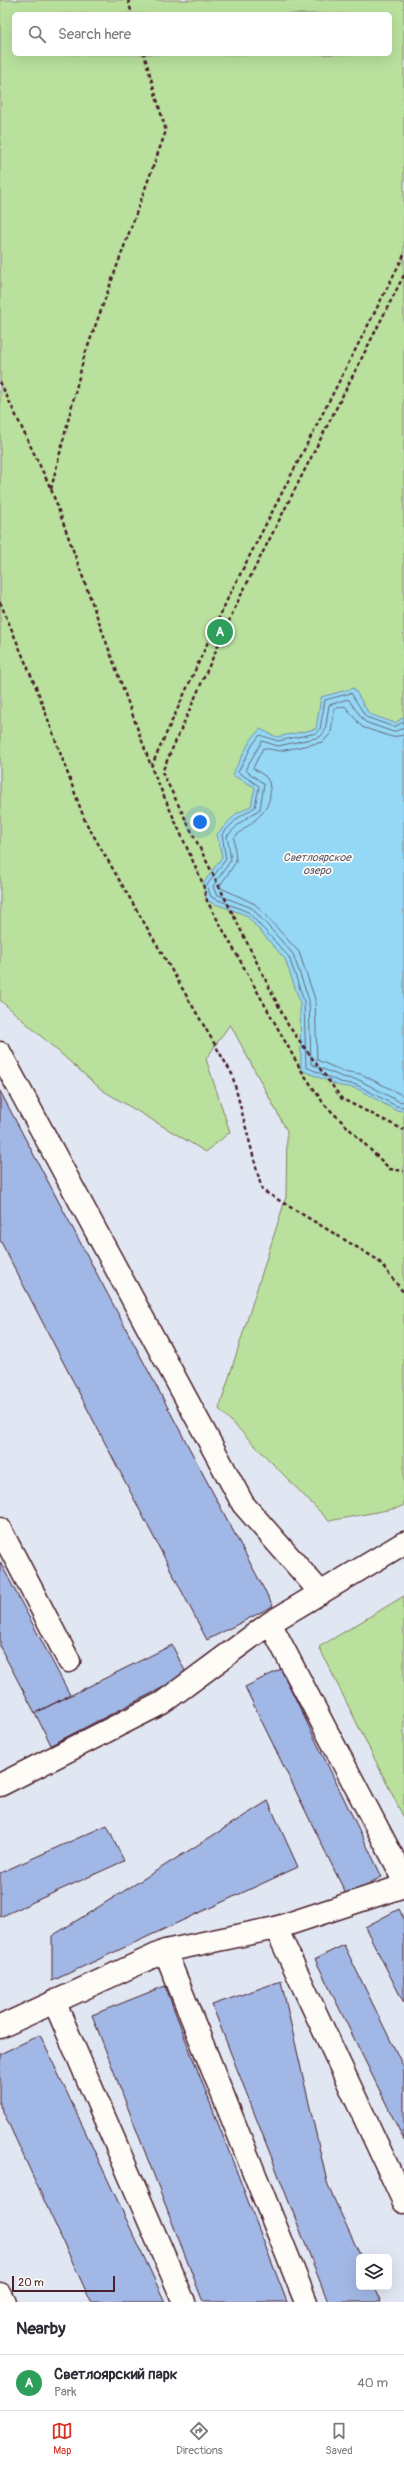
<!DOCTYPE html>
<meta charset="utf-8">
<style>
:root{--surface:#fff;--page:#f7f7f7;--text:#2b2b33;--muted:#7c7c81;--line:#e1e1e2;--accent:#d93025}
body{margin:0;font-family:Pangolin,sans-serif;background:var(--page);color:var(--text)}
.controls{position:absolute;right:12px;bottom:12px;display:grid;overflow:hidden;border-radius:6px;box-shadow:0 4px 16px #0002}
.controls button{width:36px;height:36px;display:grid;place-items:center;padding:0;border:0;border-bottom:1px solid var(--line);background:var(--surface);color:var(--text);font:20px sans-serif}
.scale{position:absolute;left:12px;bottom:10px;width:103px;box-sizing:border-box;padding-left:4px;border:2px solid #4a1f2b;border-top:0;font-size:11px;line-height:14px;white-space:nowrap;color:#4a1f2b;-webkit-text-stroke:3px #fdfcf7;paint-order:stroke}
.you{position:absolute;left:200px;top:822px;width:14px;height:14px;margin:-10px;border:3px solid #fff;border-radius:50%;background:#1a73e8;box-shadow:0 0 0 6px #1a73e833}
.badge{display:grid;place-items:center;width:26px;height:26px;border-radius:50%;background:var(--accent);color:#fff;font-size:13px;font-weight:700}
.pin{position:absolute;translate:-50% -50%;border:2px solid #fff;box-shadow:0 1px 4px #0006}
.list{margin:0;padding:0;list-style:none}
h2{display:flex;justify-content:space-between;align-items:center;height:52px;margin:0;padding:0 16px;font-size:17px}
h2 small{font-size:13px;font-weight:400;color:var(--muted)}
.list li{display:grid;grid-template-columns:26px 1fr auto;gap:12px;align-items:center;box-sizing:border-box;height:56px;padding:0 16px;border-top:1px solid var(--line)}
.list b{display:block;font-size:15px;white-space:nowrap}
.list p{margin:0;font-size:13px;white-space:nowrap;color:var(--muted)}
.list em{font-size:13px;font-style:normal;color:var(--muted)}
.icon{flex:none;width:22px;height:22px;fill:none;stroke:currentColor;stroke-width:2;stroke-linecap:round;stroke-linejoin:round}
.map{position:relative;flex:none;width:404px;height:2302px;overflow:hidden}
.search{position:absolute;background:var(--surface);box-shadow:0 4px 16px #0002;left:12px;right:12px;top:12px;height:44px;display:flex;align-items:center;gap:10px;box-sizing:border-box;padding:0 14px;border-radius:6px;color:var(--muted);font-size:15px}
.sheet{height:108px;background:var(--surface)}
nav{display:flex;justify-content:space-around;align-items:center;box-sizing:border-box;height:56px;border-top:1px solid var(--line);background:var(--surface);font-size:11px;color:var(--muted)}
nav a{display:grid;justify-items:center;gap:2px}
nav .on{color:var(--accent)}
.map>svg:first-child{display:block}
.green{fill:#b9e19d;stroke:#828064;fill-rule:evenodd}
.water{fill:#94d8f5;stroke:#768ea4}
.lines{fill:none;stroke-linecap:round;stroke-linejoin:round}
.shore{stroke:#68697c;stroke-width:1}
.building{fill:#a1b7e5;stroke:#4a1f2b}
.minor-casing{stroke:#4a1f2b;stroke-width:25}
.path{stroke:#4a1f2b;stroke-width:2.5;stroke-dasharray:4 3;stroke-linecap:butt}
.minor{stroke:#fdfcf7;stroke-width:22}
.labels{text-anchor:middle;stroke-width:3.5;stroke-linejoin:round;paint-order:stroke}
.water-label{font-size:11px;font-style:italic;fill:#605668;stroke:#fdfcf7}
</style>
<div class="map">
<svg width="404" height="2302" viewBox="0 0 404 2302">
<rect width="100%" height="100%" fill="#e1e7f2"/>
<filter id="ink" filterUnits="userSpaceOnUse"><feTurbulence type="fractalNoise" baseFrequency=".025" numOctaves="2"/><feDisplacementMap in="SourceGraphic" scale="8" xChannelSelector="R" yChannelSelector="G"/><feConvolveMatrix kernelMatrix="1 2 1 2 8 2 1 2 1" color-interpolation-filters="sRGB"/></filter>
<g filter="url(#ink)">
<path class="green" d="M0,0H404V1505L398,1508L329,1521L219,1409L286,1197L287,1131L230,1024L206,1059L230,1132L206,1152L102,1090L0,1000ZM14,14H390V54H14Z
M404,1596V1818L319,1647Z"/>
<path class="water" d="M354,688L369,714L395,723L404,717V1111L395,1110L356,1088L340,1086L301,1070L300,1002L285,959L246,915L207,901L203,884L222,857L217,834L236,814L251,806L255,787L232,775L250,741L260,729L277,737L316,729L321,697Z"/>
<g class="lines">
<path class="shore" d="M404,722L394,727L366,717L351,693L325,700L320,729L317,733L278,741L260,735L253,744L238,772L259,786L255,807L238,818L222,834L226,859L207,885L211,897L248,912L289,957L304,1001L306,1067L340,1082L357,1085L396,1106L404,1107
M404,728L393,732L365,722L348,699L329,705L325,731L320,737L278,746L262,741L245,770L264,784L260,809L241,822L227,836L231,860L213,886L216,894L252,908L293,954L309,1000L311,1064L342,1077L359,1080L398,1101L404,1102
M404,735L392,737L362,727L345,706L334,709L331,733L323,742L280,751L263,748L253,768L265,776L269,782C276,813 250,821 234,838L236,862L219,887L255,904L299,952L315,999L317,1060L343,1071L361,1074L404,1096"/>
</g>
<path class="building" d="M0,1091L273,1606L207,1640L0,1240Z
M0,1562L70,1695L35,1713L0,1647Z
M172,1645L187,1675L51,1745L35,1713Z
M281,1669L382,1877L346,1894L245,1687Z
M268,1801L298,1867L52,1981V1936Z
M107,1825L124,1861L0,1917V1873Z
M399,1909L404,1919V2003L365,1927Z
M344,1945L404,2068V2140L315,1959Z
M281,1981L328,2186L361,2257L359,2287H374L381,2302H328L212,2005Z
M165,1986L287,2302H203L92,2015Z
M40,2035L165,2302H91L0,2105V2054Z"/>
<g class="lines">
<defs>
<path id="minor" d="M0,1053L243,1504L321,1593
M0,1529L69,1661
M270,1623L404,1879
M0,1785L162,1703L270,1623L404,1543
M404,1886L276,1928L404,2202
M276,1928L165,1951L306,2302
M54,2001L184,2302
M0,2027L165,1951
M0,2294L4,2302"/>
</defs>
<use href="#minor" class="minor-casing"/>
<path class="path" d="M128,0L132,14
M404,255L228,598L151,767L203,884L207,901L301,1070L324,1104L390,1169L404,1171
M404,275L237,603L162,772L288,1025L342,1099L404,1130
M0,382L51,489L151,766
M51,489L84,357L166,131L144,54
M0,602L38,692L85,821L232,1074L262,1190L378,1260L404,1293"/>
<use href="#minor" class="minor"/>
</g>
</g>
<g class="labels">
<g class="water-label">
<text x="317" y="861">Светлоярское<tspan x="317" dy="13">озеро</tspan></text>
</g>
</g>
</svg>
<div class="controls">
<button><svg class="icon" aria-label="layers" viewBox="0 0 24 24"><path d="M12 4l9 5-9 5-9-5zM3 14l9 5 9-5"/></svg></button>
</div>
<div class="scale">20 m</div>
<div class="you"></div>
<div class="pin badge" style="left:220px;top:632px;background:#2e9e5b">A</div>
<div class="search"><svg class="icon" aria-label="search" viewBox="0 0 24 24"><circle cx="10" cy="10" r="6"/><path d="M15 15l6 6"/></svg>Search here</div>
</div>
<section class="sheet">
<h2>Nearby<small></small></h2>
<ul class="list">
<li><span class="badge" style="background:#2e9e5b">A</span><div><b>Светлоярский парк</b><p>Park</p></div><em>40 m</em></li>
</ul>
</section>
<nav>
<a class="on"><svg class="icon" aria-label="map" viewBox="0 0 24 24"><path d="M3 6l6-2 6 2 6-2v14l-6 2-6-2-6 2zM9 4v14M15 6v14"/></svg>Map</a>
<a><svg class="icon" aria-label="directions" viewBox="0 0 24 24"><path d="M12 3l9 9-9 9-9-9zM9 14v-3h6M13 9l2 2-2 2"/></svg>Directions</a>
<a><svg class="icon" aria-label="saved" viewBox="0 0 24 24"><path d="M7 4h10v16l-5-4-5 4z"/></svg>Saved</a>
</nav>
